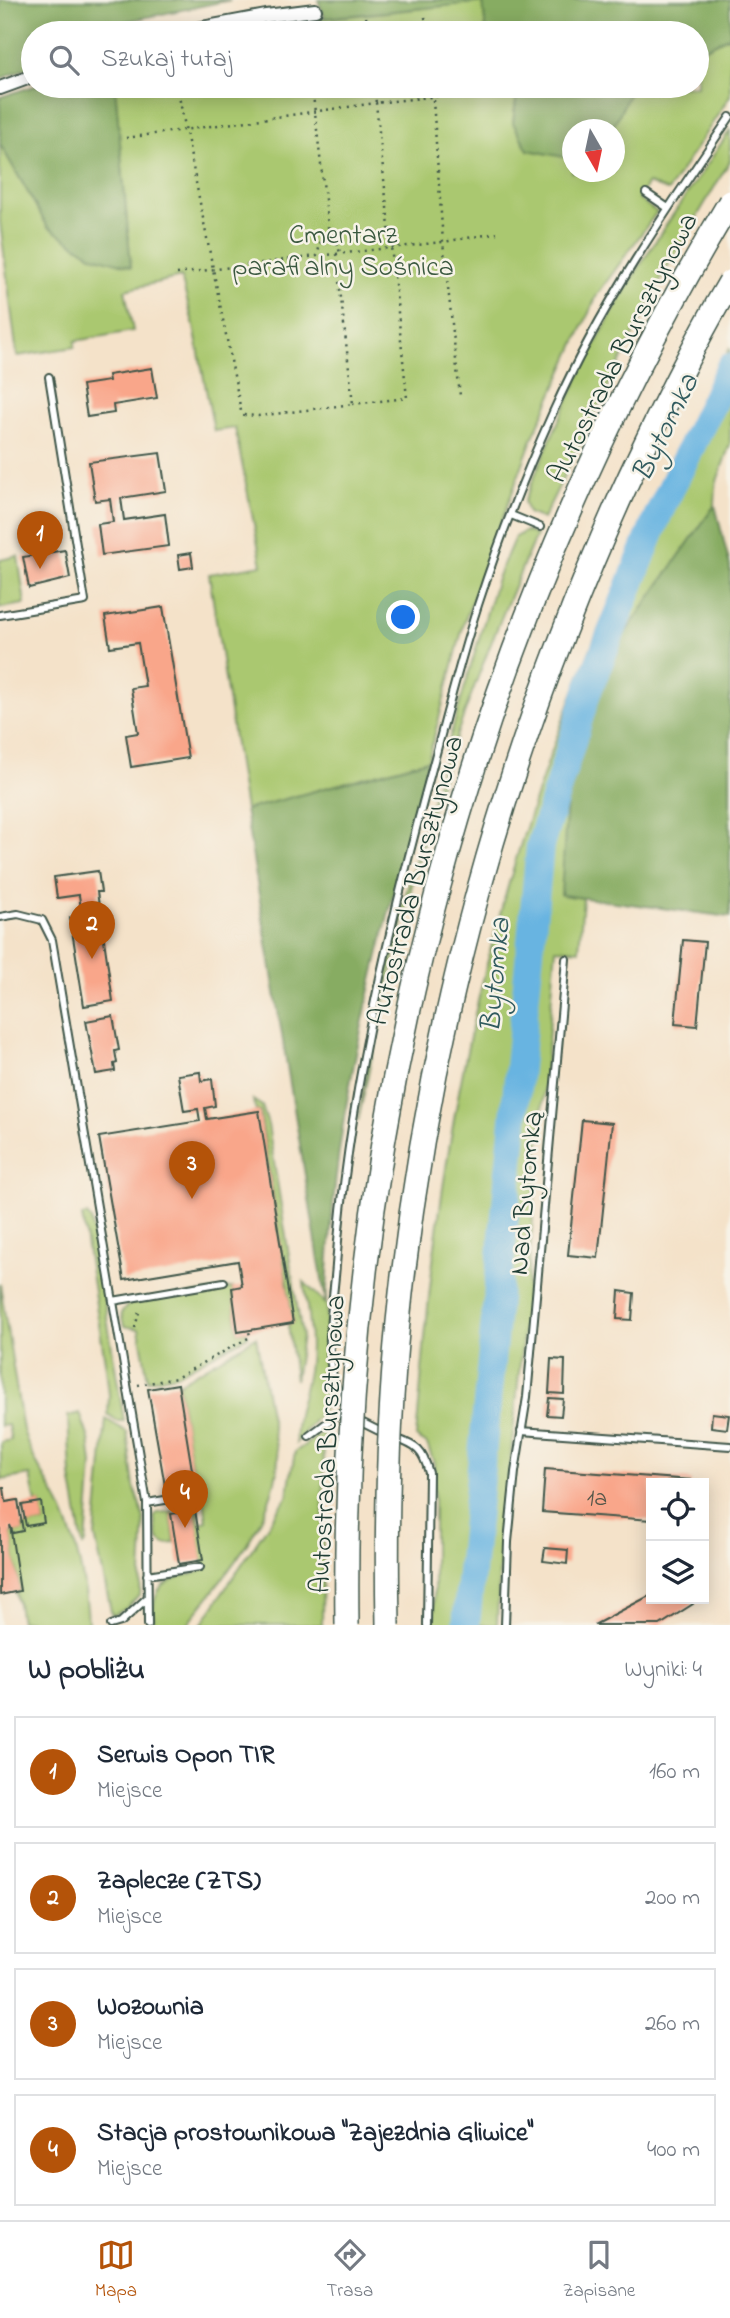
<!DOCTYPE html>
<html lang="pl">
<meta charset="utf-8">
<style>
:root{--surface:#fff;--page:#f2f2f3;--text:#1f2937;--muted:#747a83;--line:#e0e1e3;--accent:#b45309}
body{margin:0;font-family:"Indie Flower",sans-serif;background:var(--page);color:var(--text)}
.controls{position:absolute;right:21px;bottom:21px;display:grid;overflow:hidden;border-radius:0px;box-shadow:0 4px 18px #0003}
.controls button{width:63px;height:63px;display:grid;place-items:center;padding:0;border:0;border-bottom:2px solid var(--line);background:var(--surface);color:var(--text);font:35px sans-serif}
.compass{position:absolute;left:562px;top:119px;width:63px;height:63px;border-radius:50%;background:var(--surface);box-shadow:0 4px 18px #0003;rotate:171deg}
.you{position:absolute;left:404px;top:618px;width:24px;height:24px;margin:-18px;border:5px solid #fff;border-radius:50%;background:#1a73e8;box-shadow:0 0 0 10px #1a73e833}
.badge{display:grid;place-items:center;width:46px;height:46px;border-radius:50%;background:var(--accent);color:#fff;font-size:23px;font-weight:700}
.pin{position:absolute;translate:-50% -58px;filter:drop-shadow(0 2px 4px #0008)}
.pin::after{content:'';position:absolute;top:37px;width:24px;height:21px;background:inherit;clip-path:polygon(0 0,100% 0,50% 100%)}
.list{margin:0;padding:0;list-style:none}
h2{display:flex;justify-content:space-between;align-items:center;height:91px;margin:0;padding:0 28px;font-size:30px}
h2 small{font-size:23px;font-weight:400;color:var(--muted)}
.list li{display:grid;grid-template-columns:46px 1fr auto;gap:21px;align-items:center;box-sizing:border-box;height:112px;margin:0 14px 14px;padding:0 14px;border:2px solid var(--line);border-radius:0px}
.list b{display:block;font-size:26px;white-space:nowrap}
.list p{margin:0;font-size:23px;white-space:nowrap;color:var(--muted)}
.list em{font-size:23px;font-style:normal;color:var(--muted)}
.icon{flex:none;width:38px;height:38px;fill:none;stroke:currentColor;stroke-width:2;stroke-linecap:round;stroke-linejoin:round}
.map{position:relative;flex:none;width:730px;height:1625px;overflow:hidden}
.search{position:absolute;background:var(--surface);box-shadow:0 4px 18px #0003;left:21px;right:21px;top:21px;height:77px;display:flex;align-items:center;gap:18px;box-sizing:border-box;padding:0 24px;border-radius:38px;color:var(--muted);font-size:26px}
.sheet{height:595px;background:var(--surface)}
nav{display:flex;justify-content:space-around;align-items:center;box-sizing:border-box;height:98px;border-top:2px solid var(--line);background:var(--surface);font-size:19px;color:var(--muted)}
nav a{display:grid;justify-items:center;gap:4px}
nav .on{color:var(--accent)}
.map>svg:first-child{display:block}
.green{fill:#aac870;stroke:#648252;stroke-width:2}
.forest{fill:#87ac62;stroke:#53744b;stroke-width:2}
.lines{fill:none;stroke-linecap:round;stroke-linejoin:round}
.river{stroke:#68b4e1;stroke-width:28}
.building{fill:#f9a68a}
.service-casing{stroke:#3f564a;stroke-width:10}
.minor-casing{stroke:#3f564a;stroke-width:16}
.path{stroke:#3f564a;stroke-width:2.5;stroke-dasharray:2 5;stroke-linecap:butt}
.service{stroke:#fff;stroke-width:6}
.minor{stroke:#fff;stroke-width:12}
.motorway-bridge-casing{stroke:#3f564a;stroke-width:26;stroke-linecap:butt}
.motorway-bridge{stroke:#fff;stroke-width:23}
.labels{text-anchor:middle;stroke-width:5;stroke-linejoin:round;paint-order:stroke}
.number-label{font-size:24px;fill:#56574a}
.park-label{font-size:28px;fill:#3b5940;stroke:#f7f3e8}
.street-label{font-size:28px;fill:#1f3d34;stroke:#f7f3e8}
.water-label{font-size:30px;font-style:italic;fill:#315b5f;stroke:#f7f3e8}
</style>
<div class="map">
<svg width="730" height="1625" viewBox="0 0 730 1625">
<rect width="100%" height="100%" fill="#f7f3e8"/>
<filter id="ink" filterUnits="userSpaceOnUse"><feTurbulence type="fractalNoise" baseFrequency=".0143" numOctaves="2"/><feDisplacementMap in="SourceGraphic" scale="14" xChannelSelector="R" yChannelSelector="G"/><feConvolveMatrix kernelMatrix="1 2 1 2 8 2 1 2 1" color-interpolation-filters="sRGB"/></filter>
<filter id="wash" filterUnits="userSpaceOnUse"><feTurbulence type="fractalNoise" baseFrequency=".00686" numOctaves="4" result="noise"/><feDisplacementMap in="SourceGraphic" scale="28" xChannelSelector="R" yChannelSelector="G"/><feGaussianBlur stdDeviation="1.57" result="paint"/><feColorMatrix in="noise" values="0 0 0 0 0 0 0 0 0 0 0 0 0 0 0 0 0 1.4 0 .05"/><feComposite in="paint" operator="in"/></filter>
<g filter="url(#wash)">
<rect width="100%" height="100%" fill="#f4e2c9"/>
<path class="green" d="M483,0H487L483,2L486,33H226L264,25L482,2Z
M730,36V96L668,191L648,183L638,199L657,212L597,295L532,439L464,623L428,760L245,810L209,574L262,565L235,428L214,431L194,327L181,277L125,290L133,331L75,341V347L17,356L0,222V144L48,227L131,266L115,86H518L513,123L569,158L572,157V172H614V130L612,129L632,87L697,86V52Z
M730,130V161L666,269L543,519L528,513L524,502C555,425 590,348 633,277C663,227 698,179 730,130Z
M730,348V444L716,484L715,505L612,652L561,895L583,898L579,950L556,948L524,1323L499,1573L497,1625H434V1463L427,1444L416,1437C422,1376 426,1315 434,1254C445,1165 460,1076 481,988C534,765 624,551 730,348Z
M526,531L536,535C498,623 462,712 434,804C404,909 381,1014 358,1121L366,1071L397,925L450,737L497,578L515,537Z
M18,556L25,604L0,608V560Z
M253,1100L262,1106L268,1125L302,1336L295,1380L288,1324L293,1322L260,1111H256Z
M87,1215L91,1220L124,1421H117L108,1414L109,1395L106,1368L82,1216Z
M304,1282L327,1305L324,1408L296,1443C293,1417 307,1389 309,1363C312,1336 307,1309 304,1282Z
M0,1284L23,1430C32,1459 45,1477 59,1503C76,1538 87,1587 88,1625H30L29,1621L21,1622L16,1592L20,1591L11,1533L23,1531V1526L44,1523L41,1503H36L30,1475L1,1480V1442L11,1440L8,1425L0,1426Z
M232,1288L238,1332L247,1331L248,1336L176,1375L148,1380L139,1329L124,1326L121,1313L129,1304Z
M256,1337L278,1458C276,1521 223,1576 187,1625H154C152,1604 153,1587 176,1578C185,1574 195,1575 204,1570L195,1510L198,1509L200,1523L207,1521L201,1481H194L178,1384Z
M80,1413L89,1439L92,1464L86,1543L83,1546L71,1476L68,1416Z
M106,1419L127,1432L134,1486L144,1518L140,1595L125,1609L112,1616L95,1536Z
M324,1431L322,1625H201L287,1497L295,1452Z
M174,1511V1513L171,1514L175,1543L165,1544L158,1539L154,1517L157,1513Z"/>
<path class="forest" d="M0,0H231L103,26L105,33H33V66L0,79Z
M318,0H730V36L697,52V33H486L483,2L325,18Z
M34,86H115L131,267L93,256L48,227L0,144V97Z
M518,86H635L632,88L612,129L572,130V157L569,158L528,150L513,123Z
M715,505L730,566V917L561,895L568,782L612,652Z
M428,760C399,875 366,990 346,1107C334,1172 330,1238 326,1303L245,810Z"/>
<g class="lines">
<path class="river" d="M466,1625L540,846L587,693L658,515L730,367"/>
</g>
<g id="blocks">
<path class="building" d="M152,368L157,398L113,405L114,413L87,417L82,385L109,381L108,375Z
M160,453L166,491L121,498L124,520L165,514L169,546L102,555L98,524L113,522L110,499L95,501L89,462Z
M65,550L70,578L29,588L23,557Z
M191,553L193,567L180,569L178,555Z
M163,607L188,758L131,767L126,735L138,733L131,688L145,686L138,643L110,647L105,616Z
M98,871L101,892H97L113,1001L84,1006L70,918L82,916L79,895L57,898L54,877Z
M683,940L705,942L697,1026L675,1024Z
M113,1016L119,1050L115,1051L117,1063L114,1064L115,1071L96,1074L86,1021Z
M200,1072L201,1081L212,1079L215,1106L205,1108L207,1119L259,1111L293,1323L238,1332L232,1288L242,1286L238,1261L124,1280L99,1137L200,1121L198,1109L184,1111L178,1075Z
M582,1120L612,1123L598,1258L568,1255Z
M619,1291L634,1293L632,1320L617,1319Z
M551,1359L565,1360L564,1394L549,1393Z
M178,1384L194,1482L165,1486L148,1389Z
M549,1398L563,1399L561,1416L547,1415Z
M712,1413L729,1415L727,1429L711,1427Z
M545,1469L691,1480V1483H651V1520L542,1512Z
M0,1488H4L6,1502L18,1500L23,1531L13,1533L10,1525L20,1591L0,1595Z
M41,1502L44,1523L26,1526L22,1505Z
M195,1510L203,1560L179,1564L171,1514Z
M545,1548L568,1550L567,1564L543,1561Z
M651,1595V1599H690L693,1604L660,1625H594Z"/>
</g>
</g>
<g filter="url(#ink)">
<use href="#blocks" fill-opacity="0" stroke="#3f564a" stroke-width="2"/>
<g class="lines">
<defs>
<path id="service" d="M646,193L668,208
M511,515L540,527
M0,615L85,601L49,377
M0,917L18,914L42,920L52,940L147,1503L148,1625
M113,1301L224,1282
M346,1407C319,1368 333,1309 336,1265C348,1104 384,947 426,791C443,729 458,666 478,605C499,540 525,474 553,412C600,307 665,212 730,117
M357,1420L385,1434
M521,1431L730,1446
M309,1436L347,1408
M395,1438C417,1446 423,1450 429,1473L427,1625
M147,1503L194,1495
M147,1575L200,1567
M111,1625L121,1622L146,1599
M505,1625L508,1542L515,1472L527,1397L566,959"/>
<path id="minor" d="M175,33L266,16L315,10
M0,88L33,76"/>
</defs>
<use href="#service" class="service-casing"/>
<use href="#minor" class="minor-casing"/>
<path class="path" d="M366,17L368,33
M425,17L427,33
M306,25L307,33
M177,86L241,411L244,415L258,416L353,404L336,254L317,256
M374,86L376,103L484,91
M432,86L443,242L497,233
M126,138L376,103L407,398L353,404
M329,235H335L340,253
M336,254L443,242L460,396
M177,274L317,256L322,237L329,235L312,86
M135,1328L140,1308
M138,1385L176,1378L250,1337L249,1331"/>
<use href="#service" class="service"/>
<use href="#minor" class="minor"/>
<defs>
<path id="motorway-bridge" d="M347,1625C340,1123 471,632 730,202
M388,1625C386,1524 388,1423 398,1322C427,1030 507,743 630,476C661,411 693,345 730,282"/>
</defs>
<use href="#motorway-bridge" class="motorway-bridge-casing"/>
<use href="#motorway-bridge" class="motorway-bridge"/>
</g>
</g>
<g class="labels">
<g class="number-label">
<text x="597" y="1505">1a</text>
</g>
<g class="park-label">
<text x="343" y="243">Cmentarz<tspan x="343" dy="32">parafialny Sośnica</tspan></text>
</g>
<g class="street-label">
<text transform="translate(621 347) rotate(-63)" y="10">Autostrada Bursztynowa</text>
<text transform="translate(414 880) rotate(-75)" y="10">Autostrada Bursztynowa</text>
<text transform="translate(524 1193) rotate(-85)" y="10">Nad Bytomką</text>
<text transform="translate(326 1444) rotate(-87)" y="10">Autostrada Bursztynowa</text>
</g>
<g class="water-label">
<text transform="translate(664 427) rotate(-64)" y="10">Bytomka</text>
<text transform="translate(494 975) rotate(-85)" y="10">Bytomka</text>
</g>
</g>
</svg>
<div class="controls">
<button><svg class="icon" aria-label="locate" viewBox="0 0 24 24"><circle cx="12" cy="12" r="6"/><path d="M12 2v4M12 18v4M2 12h4M18 12h4"/></svg></button>
<button><svg class="icon" aria-label="layers" viewBox="0 0 24 24"><path d="M12 4l9 5-9 5-9-5zM3 14l9 5 9-5"/></svg></button>
</div>
<svg class="compass" viewBox="-18 -18 36 36"><path d="M0-13l5 13h-10z" fill="#e53935"/><path d="M0 13l5-13h-10z" fill="#747a83"/></svg>
<div class="you"></div>
<div class="pin badge" style="left:40px;top:569px">1</div>
<div class="pin badge" style="left:92px;top:959px">2</div>
<div class="pin badge" style="left:192px;top:1199px">3</div>
<div class="pin badge" style="left:185px;top:1528px">4</div>
<div class="search"><svg class="icon" aria-label="search" viewBox="0 0 24 24"><circle cx="10" cy="10" r="6"/><path d="M15 15l6 6"/></svg>Szukaj tutaj</div>
</div>
<section class="sheet">
<h2>W pobliżu<small>Wyniki: 4</small></h2>
<ul class="list">
<li><span class="badge">1</span><div><b>Serwis Opon TIR</b><p>Miejsce</p></div><em>160 m</em></li>
<li><span class="badge">2</span><div><b>Zaplecze (ZTS)</b><p>Miejsce</p></div><em>200 m</em></li>
<li><span class="badge">3</span><div><b>Wozownia</b><p>Miejsce</p></div><em>260 m</em></li>
<li><span class="badge">4</span><div><b>Stacja prostownikowa &quot;Zajezdnia Gliwice&quot;</b><p>Miejsce</p></div><em>400 m</em></li>
</ul>
</section>
<nav>
<a class="on"><svg class="icon" aria-label="map" viewBox="0 0 24 24"><path d="M3 6l6-2 6 2 6-2v14l-6 2-6-2-6 2zM9 4v14M15 6v14"/></svg>Mapa</a>
<a><svg class="icon" aria-label="directions" viewBox="0 0 24 24"><path d="M12 3l9 9-9 9-9-9zM9 14v-3h6M13 9l2 2-2 2"/></svg>Trasa</a>
<a><svg class="icon" aria-label="saved" viewBox="0 0 24 24"><path d="M7 4h10v16l-5-4-5 4z"/></svg>Zapisane</a>
</nav>
